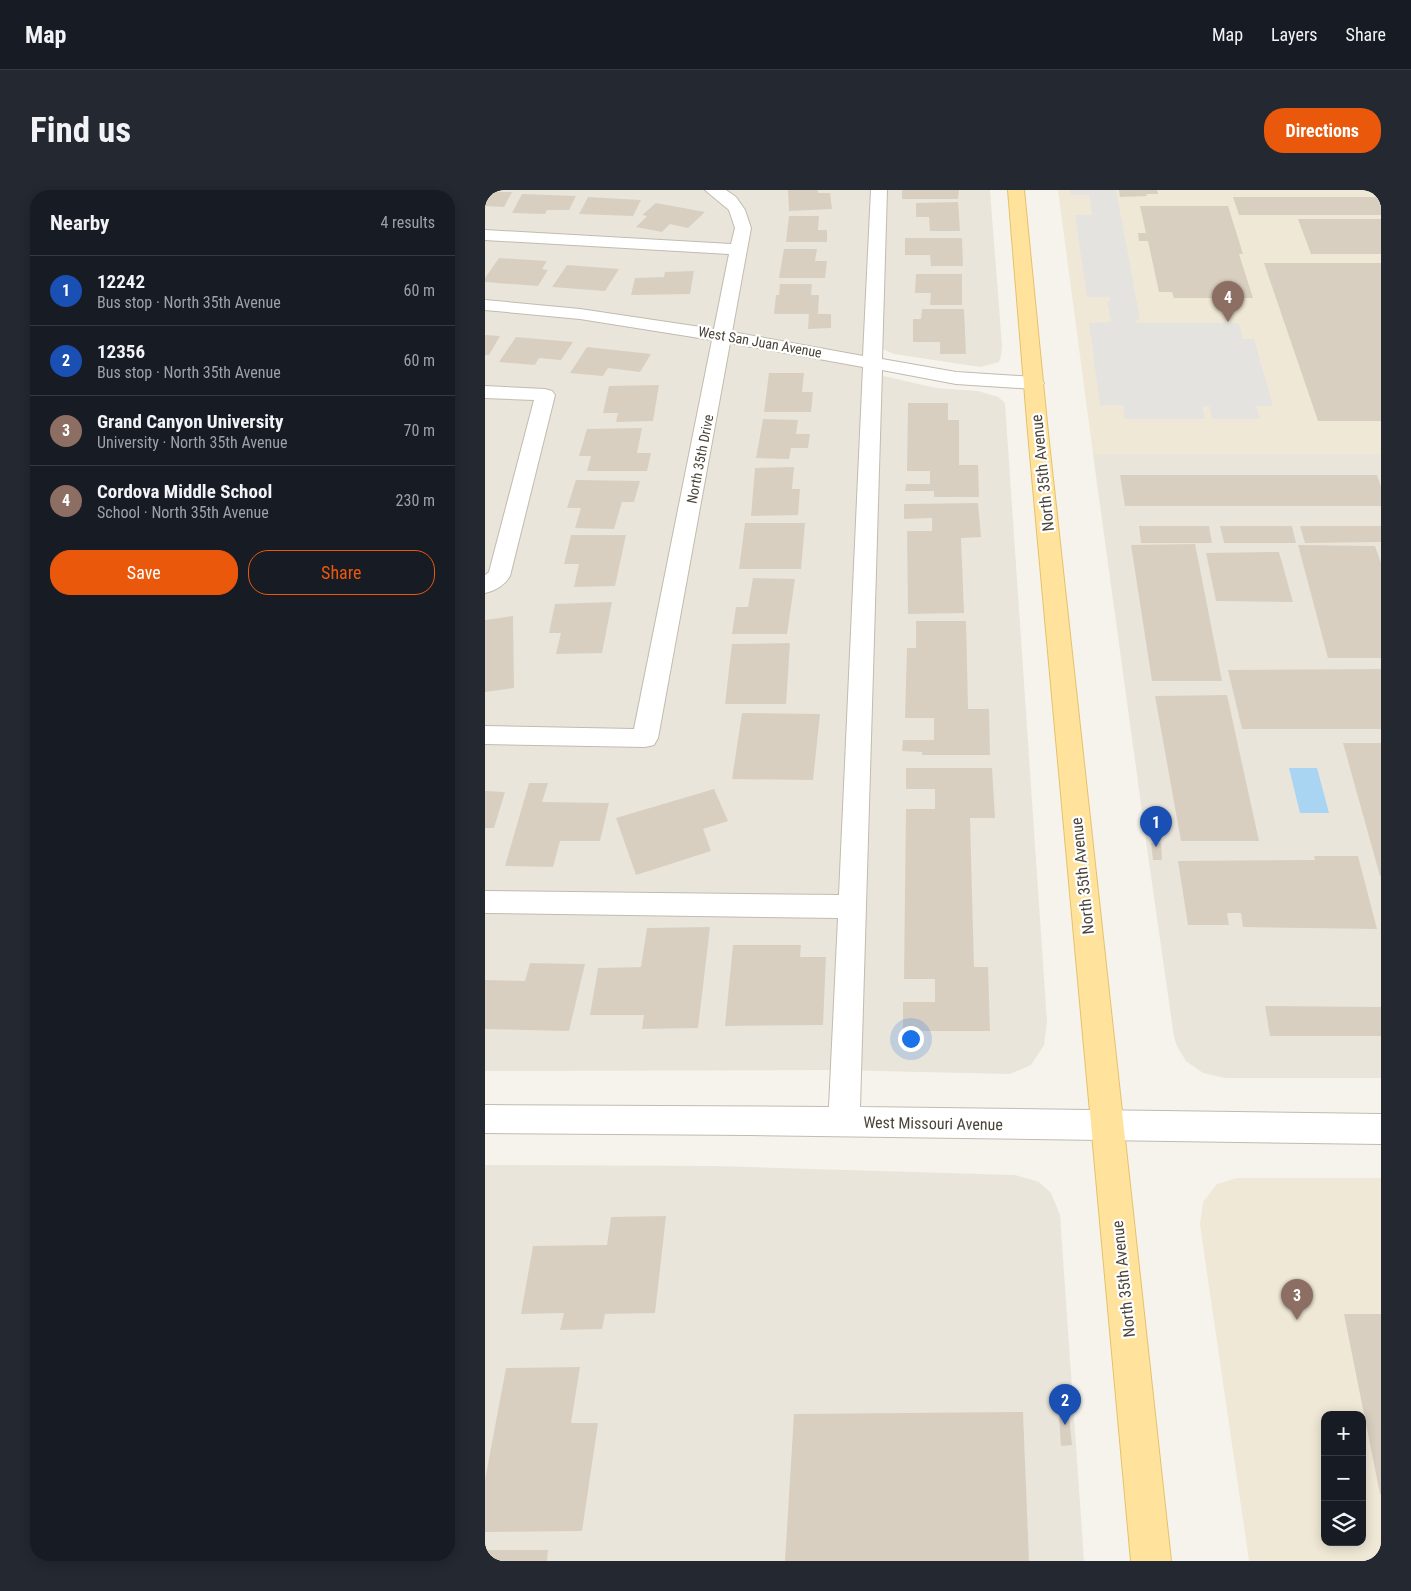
<!DOCTYPE html>
<meta charset="utf-8">
<style>
:root{--surface:#171b24;--page:#242831;--text:#f1f3f6;--muted:#9ea1a6;--line:#363941;--accent:#ea580c}
body{margin:0;font-family:"Roboto Condensed",sans-serif;background:var(--page);color:var(--text)}
.controls{position:absolute;right:15px;bottom:15px;display:grid;overflow:hidden;border-radius:10px;box-shadow:0 2px 12px #0003}
.controls button{width:45px;height:45px;display:grid;place-items:center;padding:0;border:0;border-bottom:1px solid var(--line);background:var(--surface);color:var(--text);font:25px sans-serif}
.you{position:absolute;left:425px;top:848px;width:18px;height:18px;margin:-12px;border:4px solid #fff;border-radius:50%;background:#1a73e8;box-shadow:0 0 0 8px #1a73e833}
.badge{display:grid;place-items:center;width:32px;height:32px;border-radius:50%;background:var(--accent);color:#fff;font-size:16px;font-weight:700}
.pin{position:absolute;translate:-50% -41px;filter:drop-shadow(0 1px 2px #0008)}
.pin::after{content:'';position:absolute;top:26px;width:18px;height:15px;background:inherit;clip-path:polygon(0 0,100% 0,50% 100%)}
.list{margin:0;padding:0;list-style:none}
h2{display:flex;justify-content:space-between;align-items:center;height:65px;margin:0;padding:0 20px;font-size:21px}
h2 small{font-size:16px;font-weight:400;color:var(--muted)}
.list li{display:grid;grid-template-columns:32px 1fr auto;gap:15px;align-items:center;box-sizing:border-box;height:70px;padding:0 20px;border-top:1px solid var(--line)}
.list b{display:block;font-size:19px;white-space:nowrap}
.list p{margin:0;font-size:16px;white-space:nowrap;color:var(--muted)}
.list em{font-size:16px;font-style:normal;color:var(--muted)}
.actions{display:flex;gap:10px;padding:15px 20px}
.actions a{flex:1;padding:11px 0;border:1px solid var(--accent);border-radius:20px;text-align:center;font-size:18px;color:var(--accent)}
.actions .main{background:var(--accent);color:#fff}
.icon{flex:none;width:28px;height:28px;fill:none;stroke:currentColor;stroke-width:2;stroke-linecap:round;stroke-linejoin:round}
.map{position:relative;flex:none;width:896px;height:1371px;overflow:hidden;border-radius:20px}
header{display:flex;align-items:center;gap:30px;box-sizing:border-box;height:70px;padding:0 25px;background:var(--surface);border-bottom:1px solid var(--line)}
header strong{font-size:24px}
nav{display:flex;gap:28px;margin-inline-start:auto;font-size:18px}
.intro{display:flex;align-items:center;justify-content:space-between;box-sizing:border-box;height:120px;padding:0 30px}
h1{margin:0;font-size:35px}
.button{padding:12px 22px;border-radius:20px;background:var(--accent);color:#fff;font-size:18px;font-weight:700}
main{display:flex;gap:30px;padding:0 30px}
aside{flex:1;background:var(--surface);border-radius:20px;box-shadow:0 2px 12px #0003}
.map>svg:first-child{display:block}
.residential{fill:#eae5da}
.education{fill:#efe8d6;fill-rule:evenodd}
.parking{fill:#e5e3e0}
.water{fill:#a9d4f2}
.building{fill:#d8cfc1}
.lines{fill:none;stroke-linecap:round;stroke-linejoin:round}
.minor-casing{stroke:#c2bbae;stroke-width:2}
.major-casing{stroke:#e6c16a;stroke-width:2}
.minor{fill:#fff;fill-rule:evenodd}
.major{fill:#ffe39c;fill-rule:evenodd}
.labels{text-anchor:middle;stroke-width:4.5;stroke-linejoin:round;paint-order:stroke}
.far-street-label{font-size:14px;fill:#4b4439;stroke:#fff}
.street-label{font-size:16px;fill:#4b4439;stroke:#fff}
</style>
<header>
<strong>Map</strong>
<nav><a>Map</a><a>Layers</a><a>Share</a></nav>
</header>
<div class="intro"><h1>Find us</h1><a class="button">Directions</a></div>
<main>
<aside>
<h2>Nearby<small>4 results</small></h2>
<ul class="list">
<li><span class="badge" style="background:#1a4fb4">1</span><div><b>12242</b><p>Bus stop · North 35th Avenue</p></div><em>60 m</em></li>
<li><span class="badge" style="background:#1a4fb4">2</span><div><b>12356</b><p>Bus stop · North 35th Avenue</p></div><em>60 m</em></li>
<li><span class="badge" style="background:#8d6e63">3</span><div><b>Grand Canyon University</b><p>University · North 35th Avenue</p></div><em>70 m</em></li>
<li><span class="badge" style="background:#8d6e63">4</span><div><b>Cordova Middle School</b><p>School · North 35th Avenue</p></div><em>230 m</em></li>
</ul>
<div class="actions"><a class="main">Save</a><a>Share</a></div>
</aside>
<div class="map">
<svg width="896" height="1371" viewBox="0 0 896 1371">
<rect width="100%" height="100%" fill="#f6f3ec"/>
<path class="residential" d="M0,0H505L517,156L516,166L514,172L495,177L409,164L379,151L377,181L451,198L493,201L513,207L520,213L562,832L559,855L546,875L525,884L348,880L0,881Z
M608,264H896V888H740L718,883L701,871L692,856L689,847L662,658Z
M0,975L231,976L530,985L554,992L566,1003L575,1025L599,1371H0Z"/>
<path class="education" d="M573,0H896V264H608Z
M752,988H896V1371H764L715,1035L718,1012L732,994ZM840,1225H877V1352H840Z"/>
<path class="parking" d="M585,0H631L655,129L651,130L652,133H754L758,149H769L788,216H771L775,229H727L724,216L717,217L720,229H640L638,215H615L604,133L626,132L622,111H625V107H602L590,25H607L604,5H586Z"/>
<path class="water" d="M804,578H832L844,623H815Z"/>
<path class="building" d="M303,0H333V3H345L347,19L304,21Z
M417,0H474L473,9H417Z
M634,0H672L673,4H661L662,6L635,7Z
M0,2H27L19,17L0,16Z
M37,4L91,6L84,20H62L60,24L27,23Z
M103,7L156,10L148,26L94,24Z
M748,7H896V25H754Z
M473,12L475,41H445L444,27H431V13Z
M171,13L220,22L203,38L185,34L177,42L151,37L162,26L157,25Z
M655,16H743L758,64H754L768,108H689L687,102H674L663,51H654L653,43H661Z
M304,26H334L333,40H342V52H301Z
M813,29H896V64H826Z
M420,48H477L478,76H446L445,65H420Z
M299,59H332L330,71H342L340,88H294Z
M14,68L62,71L57,79L63,80L53,96L0,92V88Z
M779,73H896V231H833Z
M82,75L134,79L120,101L67,97Z
M209,81L205,104L146,105L150,88L179,87L180,82Z
M431,84H477V115H445L446,103H430Z
M295,94H327L326,105H334L333,124H346V138L323,139L324,124H289L291,105H294Z
M437,119H479L481,164H455V152H428V129H436Z
M0,145L15,146L4,165H0Z
M31,147L88,152L76,170L54,168L50,175L14,172Z
M102,157L166,164L155,182L123,178L118,186L85,183Z
M284,183H319L317,202H328L326,222H279Z
M174,195L168,231L131,232L133,223H118L124,196Z
M423,213H463V230H474V275H493L494,307H449V301H420L421,294H445V281H422Z
M278,229L313,230L311,244H325L323,258H306L304,269L271,268Z
M157,238L152,263H166L162,281H102L106,266H94L102,239Z
M309,277L307,299H315L313,325L266,326L270,278Z
M635,285H892L896,297V316H640Z
M91,290L155,291L149,312H137L129,339L90,338L96,318H82Z
M493,313L496,347L476,348L479,423L423,424L422,341H447V328L419,329V314Z
M260,333H320L316,379H254Z
M654,336H724L727,353H656Z
M735,336H807L811,353H739Z
M815,336H896V352L820,353Z
M86,345H141L130,396L89,397L94,374H79Z
M710,354L737,491H667L646,355Z
M813,355L890,356L896,373V468H843Z
M794,362L808,412L731,411L721,363Z
M268,388L310,389L302,444H247L251,417H263Z
M127,412L117,463L71,464L76,443H64L70,414Z
M28,426L29,498L0,502V430Z
M431,431H481L483,519H504L505,565H437V562L417,561L418,550H449V528H420L422,458H431Z
M305,453L301,514H240L247,454Z
M896,479V539H757L743,480Z
M742,505L774,651H696L670,506Z
M257,523L335,524L328,590L247,589Z
M858,553H896V686H895Z
M421,578H507L510,628H485L489,777H503L505,841H418V812H450V789H419L421,619H450V599H421Z
M44,593H63L57,612L124,613L115,651H75L68,677L20,676Z
M229,599L243,631L218,639L226,661L151,685L131,628Z
M0,601L20,602L9,638H0Z
M666,653H676L677,670H668Z
M829,666H873L892,739L758,737L756,723H742L744,735H703L693,671L830,670Z
M225,737L213,838L157,839L159,825H105L113,778L156,777L162,738Z
M248,755H316L315,767H341L338,835L240,836Z
M45,773L100,774L84,841L0,839V790L40,791Z
M780,816L896,817V846H785Z
M181,1026L170,1123L120,1124L117,1139L75,1140L79,1123L36,1124L48,1056L122,1055L126,1027Z
M859,1124H896V1304H895Z
M95,1177L86,1233H113L97,1341L0,1342V1290L21,1178Z
M538,1222L544,1371H300L309,1224Z
M574,1226H584L587,1255L576,1256Z
M0,1360H63L62,1371H0Z"/>
<g class="lines">
<defs>
<path id="minor" d="M220,0H241L251,7L260,20L266,38L247,142L378,166L386,0H402L397,169L471,182L549,187L556,189L559,193L556,197L549,199L471,194L397,180L375,917L896,924V954L266,945L0,943V915L344,917L353,728L0,723V701L354,705L378,177L245,153L173,548L169,555L160,557L0,554V536L149,539L227,150L95,129L0,120V110L95,119L229,139L244,64L0,50V40L246,54L250,38L244,20Z
M0,196L60,199L67,201L70,205L25,386C20,395 10,401 0,403V385L4,382L49,210L0,208Z"/>
<path id="major" d="M523,0H539L563,243L686,1371H646L543,243Z"/>
</defs>
<use href="#minor" class="minor-casing"/>
<use href="#major" class="major-casing"/>
<use href="#minor" class="minor"/>
<use href="#major" class="major"/>
</g>
<g class="labels">
<g class="far-street-label">
<text transform="translate(275 152) rotate(10)" y="5">West San Juan Avenue</text>
<text transform="translate(215 269) rotate(-79)" y="5">North 35th Drive</text>
</g>
<g class="street-label">
<text transform="translate(557 283) rotate(-96)" y="6">North 35th Avenue</text>
<text transform="translate(597 686) rotate(-96)" y="6">North 35th Avenue</text>
<text transform="translate(448 933) rotate(1)" y="6">West Missouri Avenue</text>
<text transform="translate(638 1089) rotate(-96)" y="6">North 35th Avenue</text>
</g>
</g>
</svg>
<div class="controls">
<button>+</button>
<button>−</button>
<button><svg class="icon" aria-label="layers" viewBox="0 0 24 24"><path d="M12 4l9 5-9 5-9-5zM3 14l9 5 9-5"/></svg></button>
</div>
<div class="you"></div>
<div class="pin badge" style="left:671px;top:657px;background:#1a4fb4">1</div>
<div class="pin badge" style="left:580px;top:1235px;background:#1a4fb4">2</div>
<div class="pin badge" style="left:812px;top:1130px;background:#8d6e63">3</div>
<div class="pin badge" style="left:743px;top:132px;background:#8d6e63">4</div>
</div>
</main>
